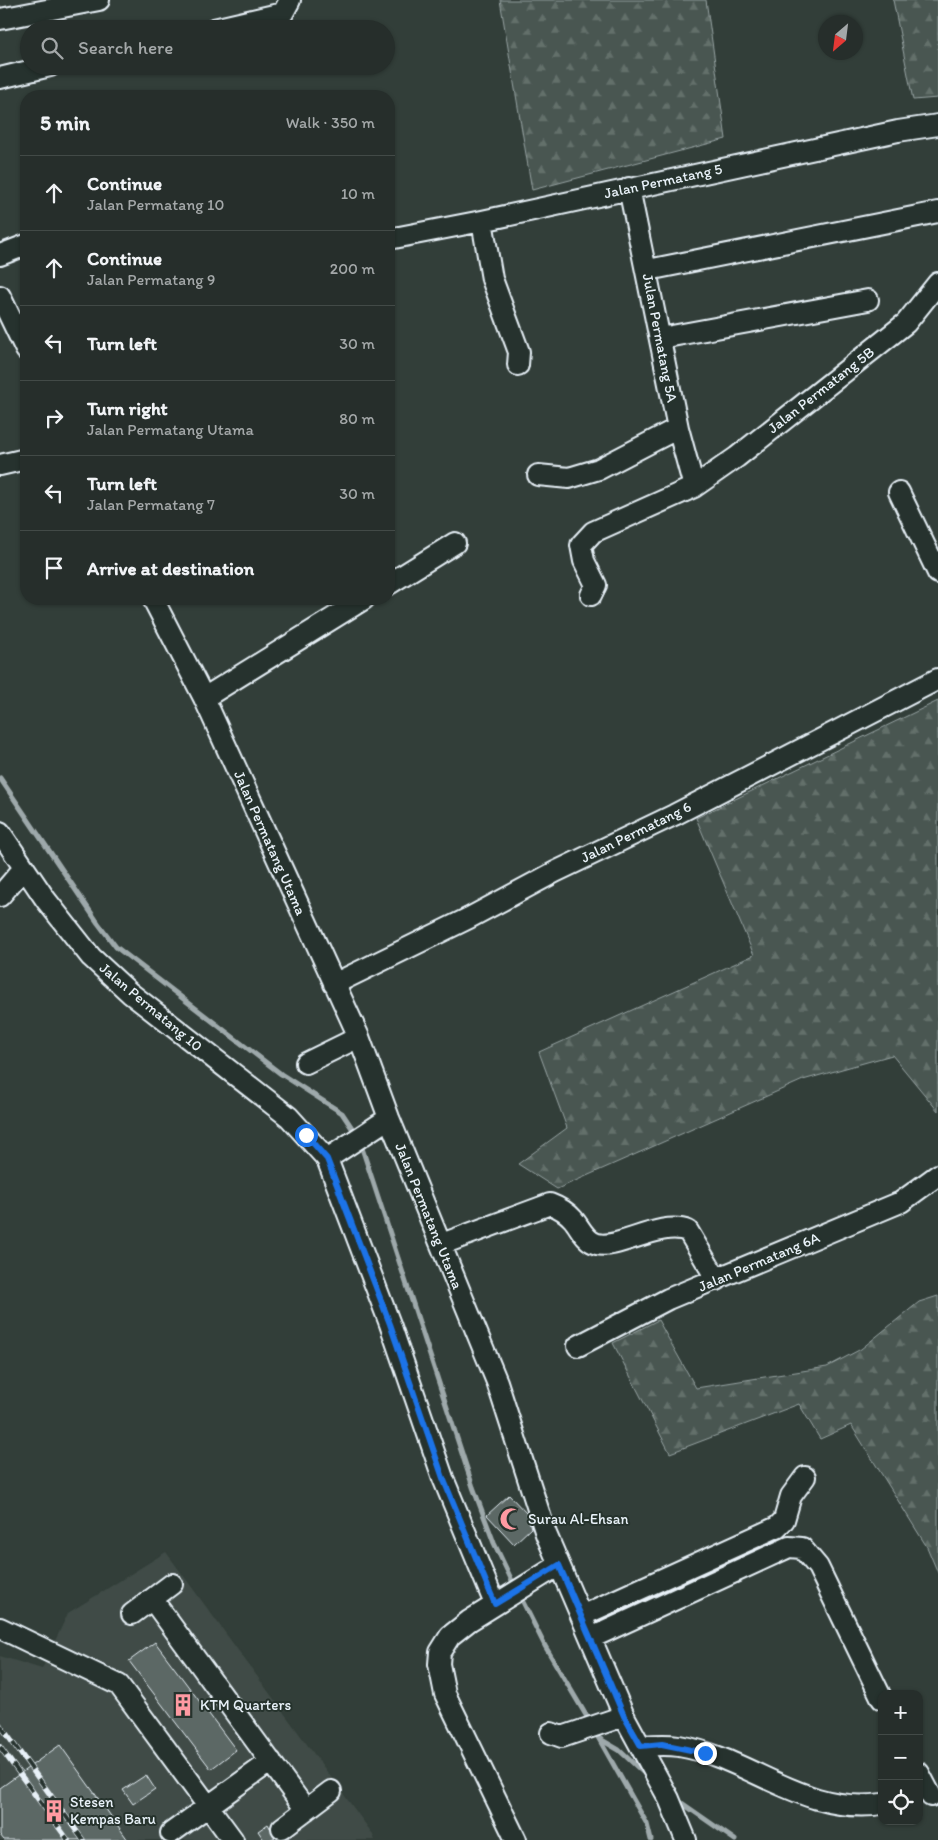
<!DOCTYPE html>
<meta charset="utf-8">
<style>
:root{--surface:#262e2b;--page:#323a37;--text:#f1f3f6;--muted:#a4a8a9;--line:#424a47}
body{margin:0;font-family:Itim,sans-serif;background:var(--page);color:var(--text)}
.controls{position:absolute;right:15px;bottom:15px;display:grid;overflow:hidden;border-radius:10px;box-shadow:0 1px 4px #0004}
.controls button{width:45px;height:45px;display:grid;place-items:center;padding:0;border:0;border-bottom:1px solid var(--line);background:var(--surface);color:var(--text);font:25px sans-serif}
.compass{position:absolute;left:818px;top:15px;width:45px;height:45px;border-radius:50%;background:var(--surface);box-shadow:0 1px 4px #0004;rotate:208deg}
.stop{position:absolute;width:15px;height:15px;margin:-11px;border:4px solid #1a73e8;border-radius:50%;background:#fff}
.stop.end{background:#1a73e8;border-color:#fff;box-shadow:0 1px 5px #0008}
.list{margin:0;padding:0;list-style:none}
h2{display:flex;justify-content:space-between;align-items:center;height:65px;margin:0;padding:0 20px;font-size:21px}
h2 small{font-size:16px;font-weight:400;color:var(--muted)}
.list li{display:grid;grid-template-columns:32px 1fr auto;gap:15px;align-items:center;box-sizing:border-box;height:75px;padding:0 20px;border-top:1px solid var(--line)}
.list b{display:block;font-size:19px;white-space:nowrap}
.list p{margin:0;font-size:16px;white-space:nowrap;color:var(--muted)}
.list em{font-size:16px;font-style:normal;color:var(--muted)}
.icon{flex:none;width:28px;height:28px;fill:none;stroke:currentColor;stroke-width:2;stroke-linecap:round;stroke-linejoin:round}
.map{position:relative;flex:none;width:938px;height:1840px;overflow:hidden}
.search{position:absolute;background:var(--surface);box-shadow:0 1px 4px #0004;left:20px;top:20px;width:375px;height:55px;display:flex;align-items:center;gap:12px;box-sizing:border-box;padding:0 18px;border-radius:28px;color:var(--muted);font-size:19px}
.panel{position:absolute;background:var(--surface);box-shadow:0 1px 4px #0004;left:20px;top:90px;width:375px;height:515px;border-radius:20px}
.map>svg:first-child{display:block}
.built{fill:#3f4b46}
.forest{fill:url(#forest-firs);stroke:#98a4a4}
.lines{fill:none;stroke-linecap:round;stroke-linejoin:round}
.stream{stroke:#9ea9ab;stroke-width:5}
.building{fill:#5c6865;stroke:#e8f1f8}
.minor-casing{stroke:#e8f1f8;stroke-width:24}
.minor{stroke:#26332d;stroke-width:20}
.rail-casing{stroke:#e8f1f8;stroke-width:5.5}
.rail{stroke:#26332d;stroke-width:4;stroke-dasharray:11;stroke-linecap:butt}
.route{stroke:#1a73e8;stroke-width:6}
.labels{text-anchor:middle;stroke-width:4;stroke-linejoin:round;paint-order:stroke}
.street-label{font-size:15px;fill:#e8f1f8;stroke:#26332d}
.poi-label{font-size:15px;fill:#e8f1f8;stroke:#26332d;text-anchor:start}
</style>
<div class="map">
<svg width="938" height="1840" viewBox="0 0 938 1840">
<defs>
<pattern id="forest-firs" width="22" height="20" patternUnits="userSpaceOnUse" patternTransform="scale(1.25)"><rect width="22" height="20" fill="#495651"/><path d="M5 1l3.5 6h-7zM16 11l3.5 6h-7z" fill="#636f6b"/></pattern>
</defs>
<rect width="100%" height="100%" fill="#323e39"/>
<filter id="ink" filterUnits="userSpaceOnUse"><feTurbulence type="fractalNoise" baseFrequency=".02" numOctaves="2"/><feDisplacementMap in="SourceGraphic" scale="10" xChannelSelector="R" yChannelSelector="G"/><feConvolveMatrix kernelMatrix="1 2 1 2 8 2 1 2 1" color-interpolation-filters="sRGB"/></filter>
<g filter="url(#ink)">
<path class="built" d="M166,1552L372,1833L375,1840H0V1656L42,1669L68,1613Z"/>
<path class="forest" d="M500,0H706L726,139L532,190Z
M893,0H938V98L913,100Z
M938,701V1111L892,1055L803,1080L557,1189L518,1164L567,1128L539,1052L754,955L696,818Z
M938,1296V1573L927,1547L851,1425L820,1439L799,1404L670,1453L613,1343L658,1320L696,1388L827,1367L861,1349L919,1302Z"/>
<g class="lines">
<path class="stream" d="M0,778L98,923L116,947L281,1074L342,1113L356,1134
M360,1142L473,1487L494,1543L515,1587
M519,1594L545,1646L590,1722
M594,1730L647,1824L651,1840
M600,1739L619,1750L648,1777
M676,1799L735,1840"/>
</g>
<path class="building" d="M509,1495L527,1514L531,1528L514,1544L487,1515Z
M155,1642L236,1750L211,1769L129,1661Z
M60,1745L128,1840H4L0,1835V1788Z
M146,1775L155,1789L133,1804L123,1790Z
M268,1824L275,1837L270,1840H264L258,1831Z"/>
<g class="lines">
<defs>
<path id="minor" d="M0,19L99,0
M214,29L283,13L290,0
M0,78L50,66
M629,188L678,428L694,487
M482,221L492,279L519,352L518,365
M389,239L482,221L898,131L938,125
M0,255L26,245
M648,270L938,212
M0,296L26,350
M661,338L868,300
M0,465L26,459
M538,475L569,478L599,469L678,428
M899,492L938,573
M389,584L455,543
M591,595L596,585L584,561L581,545L593,532L694,487L737,457L906,323L938,283
M153,599L204,698L359,1037L389,1118L497,1382L546,1534L624,1716L669,1799L686,1840
M204,698L364,599
M0,832L46,900L91,957L130,993L289,1117L327,1159L390,1324L443,1478L495,1604
M0,896L24,868
M334,984L469,918L555,872L674,815L938,679
M306,1063L359,1037
M327,1159L389,1118
M442,1244L550,1204C558,1207 567,1212 573,1219C580,1227 585,1241 597,1244C619,1250 660,1220 688,1231L717,1280
M578,1346L668,1299L901,1202L938,1175
M152,1599L306,1810
M132,1614L172,1584
M581,1616L777,1527L784,1520L791,1496L805,1477
M0,1628L119,1685L233,1840
M591,1638L789,1547L802,1548L818,1567L882,1699
M551,1733L562,1737L624,1716
M641,1746C654,1745 666,1744 679,1746C749,1757 804,1816 882,1804
M919,1773L931,1796
M282,1828L331,1791
M171,1833L271,1761
M516,1840L445,1694L439,1664L440,1652L450,1636L469,1621L559,1565"/>
</defs>
<use href="#minor" class="minor-casing"/>
<use href="#minor" class="minor"/>
<defs>
<path id="rail" d="M0,1725L83,1840
M0,1747L68,1840"/>
</defs>
<use href="#rail" class="rail-casing"/>
<use href="#rail" class="rail"/>
</g>
</g>
<g class="lines" filter="url(#ink)">
<path class="route" d="M306,1135L327,1159L390,1324L443,1478L495,1604L559,1565L624,1716L641,1746L662,1744L705,1753"/>
</g>
<defs>
<symbol id="mosque-bare" viewBox="-9 -9 18 18"><path d="M3.5-4.9A6 6 0 1 0 3.5 4.9A5 5 0 1 1 3.5-4.9Z" fill="#ff9aa2" stroke="#26332d" stroke-width="2.5" paint-order="stroke"/></symbol>
<symbol id="building-bare" viewBox="-9 -9 18 18"><path d="M-4-6H4V6H1V3H-1V6H-4ZM-2.5-4.3h1.7v1.8h-1.7ZM.8-4.3h1.7v1.8H.8ZM-2.5-1h1.7V.8h-1.7ZM.8-1h1.7V.8H.8Z" fill="#ff9aa2" stroke="#26332d" stroke-width="2.5" paint-order="stroke"/></symbol>
</defs>
<g fill-rule="evenodd">
<use href="#mosque-bare" x="495" y="1503" width="32" height="32"/>
<use href="#building-bare" x="167" y="1689" width="32" height="32"/>
<use href="#building-bare" x="38" y="1795" width="32" height="32"/>
</g>
<g class="labels">
<g class="street-label">
<text transform="translate(663 181) rotate(-12)" y="5">Jalan Permatang 5</text>
<text transform="translate(660 338) rotate(79)" y="5">Julan Permatang 5A</text>
<text transform="translate(821 390) rotate(-38)" y="5">Jalan Permatang 5B</text>
<text transform="translate(636 832) rotate(-26)" y="5">Jalan Permatang 6</text>
<text transform="translate(270 843) rotate(66)" y="5">Jalan Permatang Utama</text>
<text transform="translate(151 1007) rotate(40)" y="5">Jalan Permatang 10</text>
<text transform="translate(429 1216) rotate(68)" y="5">Jalan Permatang Utama</text>
<text transform="translate(759 1262) rotate(-23)" y="5">Jalan Permatang 6A</text>
</g>
<g class="poi-label">
<text x="528" y="1524">Surau Al-Ehsan</text>
<text x="200" y="1710">KTM Quarters</text>
<text x="70" y="1807">Stesen<tspan x="70" dy="17">Kempas Baru</tspan></text>
</g>
</g>
</svg>
<div class="controls">
<button>+</button>
<button>−</button>
<button><svg class="icon" aria-label="locate" viewBox="0 0 24 24"><circle cx="12" cy="12" r="6"/><path d="M12 2v4M12 18v4M2 12h4M18 12h4"/></svg></button>
</div>
<svg class="compass" viewBox="-18 -18 36 36"><path d="M0-13l5 13h-10z" fill="#e53935"/><path d="M0 13l5-13h-10z" fill="#a4a8a9"/></svg>
<div class="stop" style="left:306px;top:1135px"></div>
<div class="stop end" style="left:705px;top:1753px"></div>
<div class="search"><svg class="icon" aria-label="search" viewBox="0 0 24 24"><circle cx="10" cy="10" r="6"/><path d="M15 15l6 6"/></svg>Search here</div>
<section class="panel">
<h2>5 min<small>Walk · 350 m</small></h2>
<ul class="list">
<li><svg class="icon" aria-label="ahead" viewBox="0 0 24 24"><path d="M12 20V5M6 11l6-6 6 6"/></svg><div><b>Continue</b><p>Jalan Permatang 10</p></div><em>10 m</em></li>
<li><svg class="icon" aria-label="ahead" viewBox="0 0 24 24"><path d="M12 20V5M6 11l6-6 6 6"/></svg><div><b>Continue</b><p>Jalan Permatang 9</p></div><em>200 m</em></li>
<li><svg class="icon" aria-label="left" viewBox="0 0 24 24"><path d="M17 20v-9H6M10 6l-5 5 5 5"/></svg><div><b>Turn left</b></div><em>30 m</em></li>
<li><svg class="icon" aria-label="right" viewBox="0 0 24 24"><path d="M7 20v-9h11M14 6l5 5-5 5"/></svg><div><b>Turn right</b><p>Jalan Permatang Utama</p></div><em>80 m</em></li>
<li><svg class="icon" aria-label="left" viewBox="0 0 24 24"><path d="M17 20v-9H6M10 6l-5 5 5 5"/></svg><div><b>Turn left</b><p>Jalan Permatang 7</p></div><em>30 m</em></li>
<li><svg class="icon" aria-label="arrive" viewBox="0 0 24 24"><path d="M6 21V4h12l-3 4 3 4H6"/></svg><div><b>Arrive at destination</b></div></li>
</ul>
</section>
</div>
